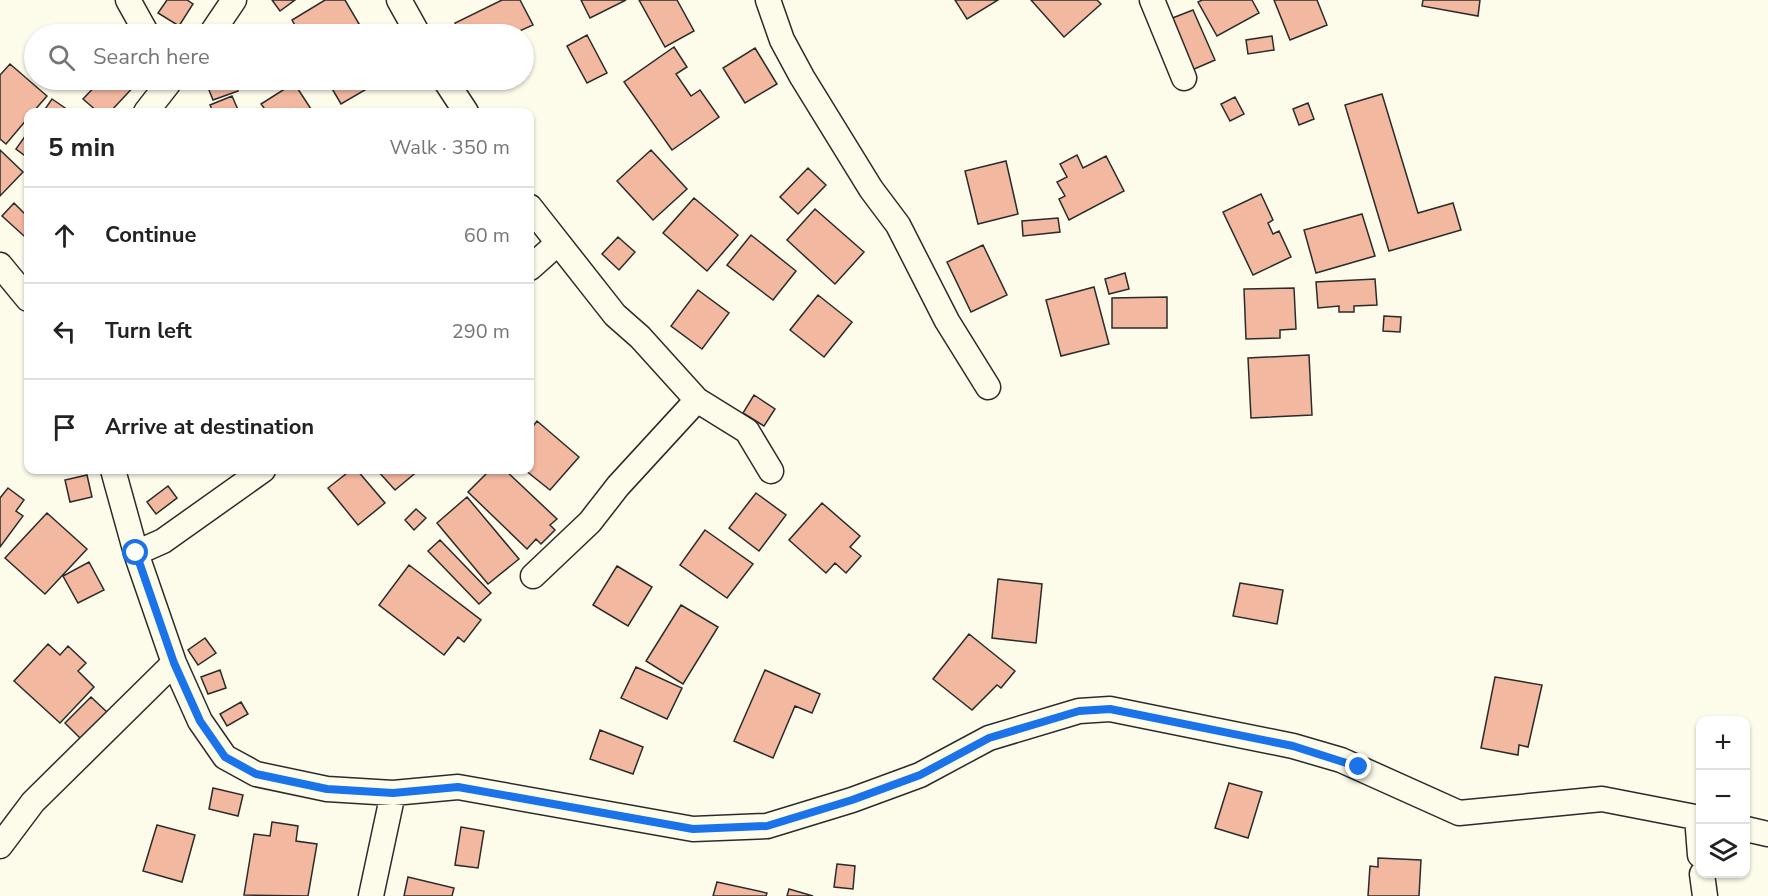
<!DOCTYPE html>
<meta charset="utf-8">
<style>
:root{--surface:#fff;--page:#f2f2f2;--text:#222;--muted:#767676;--line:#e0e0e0}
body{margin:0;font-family:"Nunito Sans",sans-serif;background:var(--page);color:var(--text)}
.controls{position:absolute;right:18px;bottom:18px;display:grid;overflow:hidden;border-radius:12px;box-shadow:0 2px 4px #0004}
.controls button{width:54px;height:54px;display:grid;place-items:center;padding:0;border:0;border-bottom:2px solid var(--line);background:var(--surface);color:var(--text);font:30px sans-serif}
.stop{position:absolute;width:18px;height:18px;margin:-14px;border:4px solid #1a73e8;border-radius:50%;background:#fff}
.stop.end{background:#1a73e8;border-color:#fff;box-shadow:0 2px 6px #0008}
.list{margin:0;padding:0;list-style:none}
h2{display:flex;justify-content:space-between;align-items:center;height:78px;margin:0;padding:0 24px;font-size:26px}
h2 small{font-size:20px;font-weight:400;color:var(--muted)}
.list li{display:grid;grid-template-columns:39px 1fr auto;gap:18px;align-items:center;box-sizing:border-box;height:96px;padding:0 24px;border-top:2px solid var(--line)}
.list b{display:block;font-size:22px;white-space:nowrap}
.list em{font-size:20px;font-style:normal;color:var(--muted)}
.icon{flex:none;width:33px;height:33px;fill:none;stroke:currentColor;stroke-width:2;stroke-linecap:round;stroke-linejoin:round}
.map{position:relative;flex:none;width:1768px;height:896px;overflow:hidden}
.search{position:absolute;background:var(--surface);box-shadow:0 2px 4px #0004;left:24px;top:24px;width:510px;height:66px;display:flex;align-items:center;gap:15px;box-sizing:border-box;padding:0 21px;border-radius:33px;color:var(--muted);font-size:22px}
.panel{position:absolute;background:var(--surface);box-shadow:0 2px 4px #0004;left:24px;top:108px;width:510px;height:366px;border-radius:12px}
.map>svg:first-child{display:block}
.building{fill:#f2b8a0;stroke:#2b2b2b;stroke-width:1.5}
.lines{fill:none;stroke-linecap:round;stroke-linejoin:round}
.minor-casing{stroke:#2b2b2b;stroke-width:27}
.minor{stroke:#fdfbea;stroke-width:24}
.route{stroke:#1a73e8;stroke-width:8}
</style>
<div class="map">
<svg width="1768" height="896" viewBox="0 0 1768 896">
<rect width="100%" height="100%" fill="#fdfbea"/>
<path class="building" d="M167,0H187L193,4L179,26L158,13Z
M272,0H295L280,11Z
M325,0H345L365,34H300L292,20Z
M502,0H520L533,25L513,34H461L455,23Z
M581,0H626L590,18Z
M639,0H677L694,31L665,47Z
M955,0H998L967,19Z
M1031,0H1097L1101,4L1064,37Z
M1202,0H1252L1259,13L1217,36L1198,2Z
M1274,0H1317L1327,25L1290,40Z
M1423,0H1480L1478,16L1422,6Z
M1193,10L1215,60L1192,70L1170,19Z
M587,35L607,73L587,83L567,46Z
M1272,36L1274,50L1248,54L1246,40Z
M674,47L687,67L676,74L691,96L700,90L719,117L672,150L624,82Z
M755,48L777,84L745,103L723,68Z
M10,64L47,96L33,112H28V118L6,144L0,139V75Z
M101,80H140L110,112H98L83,99Z
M205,80H234L238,91L213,100Z
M327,80H382L341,104Z
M294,83L313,112H267L261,104Z
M1382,94L1418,213L1453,203L1461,230L1389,251L1345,105Z
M232,96L239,112H213L210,105Z
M1235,97L1244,114L1230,121L1221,104Z
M52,99L71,112H43Z
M1308,103L1314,119L1299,125L1293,109Z
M28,132V158L16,149Z
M0,150L23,172L0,196Z
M651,150L687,189L653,220L617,181Z
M1077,155L1083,168L1106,156L1124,191L1069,220L1059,199L1065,196L1057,182L1067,177L1060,164Z
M1006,161L1018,214L978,224L965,171Z
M808,168L826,185L798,214L780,197Z
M1261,194L1273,220L1268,223L1273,234L1279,231L1291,257L1253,275L1223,212Z
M694,198L738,235L707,271L663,233Z
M14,203L28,217V231L24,236L2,216Z
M815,209L864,252L835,284L787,240Z
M1362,214L1375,256L1316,273L1304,230Z
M1058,218L1060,232L1023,236L1022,221Z
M751,235L796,271L773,300L727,265Z
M618,237L635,252L619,270L602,254Z
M983,245L1007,295L971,312L947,262Z
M1125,273L1129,289L1109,294L1105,279Z
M1375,279L1377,305L1354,306V312H1339V306L1318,308L1316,282Z
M1094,287L1109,344L1061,356L1046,300Z
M1294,288L1296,329L1280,330V338L1246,339L1244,289Z
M698,290L729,313L702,349L671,326Z
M818,295L852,322L824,357L790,330Z
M1167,297V328H1112V298Z
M1384,316L1401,317L1400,332L1383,331Z
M1309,355L1312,415L1251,418L1248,358Z
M754,395L775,409L764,426L743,413Z
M537,421L579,457L550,490L525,470H530V430Z
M351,470H357L385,503L358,525L328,488Z
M377,470H419L395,490Z
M490,470H505L557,519L550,525L555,530L541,544L536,539L527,549L468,492Z
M87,475L92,497L70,502L65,480Z
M168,486L177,498L156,514L147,502Z
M8,488L24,500L16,511L23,516L0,547V498Z
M756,493L786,515L759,551L729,528Z
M467,497L519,559L488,584L437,523Z
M822,503L860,536L850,547L861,556L846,573L835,563L826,573L789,540Z
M416,509L426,518L414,530L405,520Z
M47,513L87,549L45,594L5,558Z
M705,530L753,564L727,598L680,565Z
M440,540L491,593L479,604L428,551Z
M89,562L104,590L78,603L63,576Z
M409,565L481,620L464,642L458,637L444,655L379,605Z
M617,566L652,587L628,626L593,605Z
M998,579L1042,584L1036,643L992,638Z
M1240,583L1283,590L1277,624L1233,616Z
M681,605L718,627L683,684L646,661Z
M969,634L1015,671L1001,688L997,685L972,710L933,679Z
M205,638L216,653L198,665L188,650Z
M48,644L60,655L68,646L86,663L78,671L94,687L60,723L14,681Z
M636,667L682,688L667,719L621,698Z
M220,670L226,688L208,694L201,677Z
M765,670L820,694L812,713L795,706L773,758L734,741Z
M1495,677L1542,685L1528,747L1519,745L1518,755L1481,748Z
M91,697L108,713L82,740L65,723Z
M241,702L248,714L227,726L220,714Z
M600,730L643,747L633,774L590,759Z
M1229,783L1262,792L1248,838L1215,828Z
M213,788L243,795L238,816L209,809Z
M272,822L298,826L296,841L317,844L308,896L244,895L254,834L270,836Z
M157,825L195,835L182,882L143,871Z
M461,827L484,831L478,868L455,865Z
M1378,858L1421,860L1419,896H1368L1370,866L1378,867Z
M837,864L855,866L853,889L834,887Z
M408,877L454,888L452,896H404Z
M717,882L767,893L766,896H713Z
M789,889L813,896H787Z"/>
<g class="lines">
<defs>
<path id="minor" d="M128,0L147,34
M399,0L418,34
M768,0L782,40L802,77L871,189L898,225L947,321L988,387
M1152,0L1184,78
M211,34L234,0
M445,80L466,112
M146,112L171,80
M530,207L615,315L640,337L697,400L747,431L771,471
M0,265L28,299
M530,268L558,243
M113,470L136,553L174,663L200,721L225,757L256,774L327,789L393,793L458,787L693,829L767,826L852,800L920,775L989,738L1079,711L1110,709L1293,746L1341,760L1459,813L1602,799L1700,818
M136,553L163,541L263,470
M533,576L590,522L618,486L697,400
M1697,817L1700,855
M1746,829L1768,834
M0,846L33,802L174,663
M1702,874L1705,896
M371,896L393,793"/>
</defs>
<use href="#minor" class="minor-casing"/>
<use href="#minor" class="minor"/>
</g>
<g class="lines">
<path class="route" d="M136,553L174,663L200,721L225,757L256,774L327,789L393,793L458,787L693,829L767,826L852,800L920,775L989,738L1079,711L1110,709L1293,746L1359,767"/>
</g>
</svg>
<div class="controls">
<button>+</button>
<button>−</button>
<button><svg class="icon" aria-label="layers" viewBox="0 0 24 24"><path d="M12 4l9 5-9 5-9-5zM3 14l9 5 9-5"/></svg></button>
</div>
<div class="stop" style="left:136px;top:553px"></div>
<div class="stop end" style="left:1359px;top:767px"></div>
<div class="search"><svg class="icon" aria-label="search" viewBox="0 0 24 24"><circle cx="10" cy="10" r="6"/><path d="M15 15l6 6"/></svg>Search here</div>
<section class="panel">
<h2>5 min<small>Walk · 350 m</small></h2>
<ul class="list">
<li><svg class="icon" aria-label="ahead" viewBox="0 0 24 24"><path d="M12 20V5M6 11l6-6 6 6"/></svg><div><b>Continue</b></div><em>60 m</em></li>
<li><svg class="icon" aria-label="left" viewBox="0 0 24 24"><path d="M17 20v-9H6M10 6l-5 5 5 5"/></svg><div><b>Turn left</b></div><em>290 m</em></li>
<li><svg class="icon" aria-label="arrive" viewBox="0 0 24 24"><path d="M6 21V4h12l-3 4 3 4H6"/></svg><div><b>Arrive at destination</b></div></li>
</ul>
</section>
</div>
